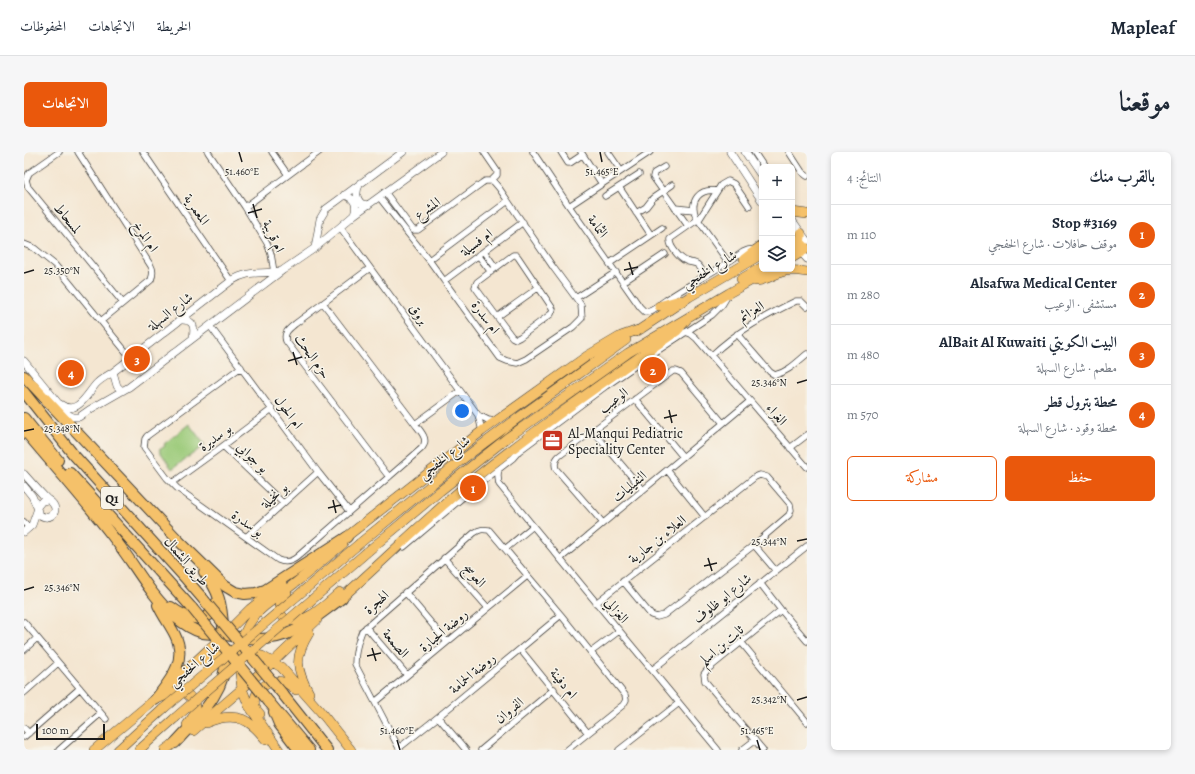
<!DOCTYPE html>
<html lang="ar">
<meta charset="utf-8">
<style>
:root{--surface:#fff;--page:#f6f6f7;--text:#1f2937;--muted:#747a83;--line:#e0e1e3;--accent:#ea580c}
body{margin:0;font-family:Alegreya,Amiri,serif;background:var(--page);color:var(--text);direction:rtl}
.controls{position:absolute;right:12px;top:12px;display:grid;overflow:hidden;border-radius:6px;box-shadow:0 2px 6px #0003}
.controls button{width:36px;height:36px;display:grid;place-items:center;padding:0;border:0;border-bottom:1px solid var(--line);background:var(--surface);color:var(--text);font:20px sans-serif}
.scale{position:absolute;left:12px;bottom:10px;width:69px;box-sizing:border-box;padding-left:4px;border:2px solid #1c1c1c;border-top:0;font-size:11px;line-height:14px;white-space:nowrap;color:#1c1c1c;-webkit-text-stroke:3px #f7f3e8;paint-order:stroke}
.you{position:absolute;left:438px;top:259px;width:14px;height:14px;margin:-10px;border:3px solid #fff;border-radius:50%;background:#1a73e8;box-shadow:0 0 0 6px #1a73e833}
.badge{display:grid;place-items:center;width:26px;height:26px;border-radius:50%;background:var(--accent);color:#fff;font-size:13px;font-weight:700}
.pin{position:absolute;translate:-50% -50%;border:2px solid #fff;box-shadow:0 1px 4px #0006}
.list{margin:0;padding:0;list-style:none}
h2{display:flex;justify-content:space-between;align-items:center;height:52px;margin:0;padding:0 16px;font-size:17px}
h2 small{font-size:13px;font-weight:400;color:var(--muted)}
.list li{display:grid;grid-template-columns:26px 1fr auto;gap:12px;align-items:center;box-sizing:border-box;height:60px;padding:0 16px;border-top:1px solid var(--line)}
.list b{display:block;font-size:15px;white-space:nowrap}
.list p{margin:0;font-size:13px;white-space:nowrap;color:var(--muted)}
.list em{font-size:13px;font-style:normal;color:var(--muted)}
.actions{display:flex;gap:8px;padding:12px 16px}
.actions a{flex:1;padding:9px 0;border:1px solid var(--accent);border-radius:6px;text-align:center;font-size:14px;color:var(--accent)}
.actions .main{background:var(--accent);color:#fff}
.icon{flex:none;width:22px;height:22px;fill:none;stroke:currentColor;stroke-width:2;stroke-linecap:round;stroke-linejoin:round}
.map{position:relative;flex:none;width:783px;height:598px;overflow:hidden;direction:ltr;border-radius:6px}
header{display:flex;align-items:center;gap:24px;box-sizing:border-box;height:56px;padding:0 20px;background:var(--surface);border-bottom:1px solid var(--line)}
header strong{font-size:19px}
nav{display:flex;gap:22px;margin-inline-start:auto;font-size:14px}
.intro{display:flex;align-items:center;justify-content:space-between;box-sizing:border-box;height:96px;padding:0 24px}
h1{margin:0;font-size:28px}
.button{padding:10px 18px;border-radius:6px;background:var(--accent);color:#fff;font-size:14px;font-weight:700}
main{display:flex;gap:24px;padding:0 24px}
aside{flex:1;background:var(--surface);border-radius:6px;box-shadow:0 2px 6px #0003}
.map>svg:first-child{display:block}
.green{fill:#9bca79;stroke:#5c734a}
.lines{fill:none;stroke-linecap:round;stroke-linejoin:round}
.minor-casing{stroke:#3c3a37;stroke-width:7}
.tertiary-casing{stroke:#3c3a37;stroke-width:8}
.trunk-casing{stroke:#3c3a37;stroke-width:10}
.motorway-casing{stroke:#3c3a37;stroke-width:12}
.minor{stroke:#fff;stroke-width:5.5}
.tertiary{stroke:#fff;stroke-width:7}
.trunk{stroke:#f5c16b;stroke-width:9}
.motorway{stroke:#f5c16b;stroke-width:10}
.trunk-bridge-casing{stroke:#3c3a37;stroke-width:10;stroke-linecap:butt}
.motorway-bridge-casing{stroke:#3c3a37;stroke-width:12;stroke-linecap:butt}
.trunk-bridge{stroke:#f5c16b;stroke-width:9}
.motorway-bridge{stroke:#f5c16b;stroke-width:10}
.ticks{fill:none;stroke:#1c1c1c;stroke-width:1.5}
.labels{text-anchor:middle;stroke-width:3;stroke-linejoin:round;paint-order:stroke}
.shield{fill:#f7f3e8;stroke:#5e5c59;stroke-width:1}
.shield-label{font-size:13px;font-weight:bold;fill:#1c1c1c}
.street-label{font-size:14px;fill:#1c1c1c;stroke:#f7f3e8}
.poi-label{font-size:14px;fill:#1c1c1c;stroke:#f7f3e8;text-anchor:start}
.ticks-label{font-size:10px;text-anchor:middle;fill:#1c1c1c;stroke:#f7f3e8;stroke-width:3;stroke-linejoin:round;paint-order:stroke}
</style>
<header>
<strong>Mapleaf</strong>
<nav><a>الخريطة</a><a>الاتجاهات</a><a>المحفوظات</a></nav>
</header>
<div class="intro"><h1>موقعنا</h1><a class="button">الاتجاهات</a></div>
<main>
<aside>
<h2>بالقرب منك<small>النتائج: 4</small></h2>
<ul class="list">
<li><span class="badge">1</span><div><b>Stop #3169</b><p>موقف حافلات · شارع الخفجي</p></div><em>110 m</em></li>
<li><span class="badge">2</span><div><b>Alsafwa Medical Center</b><p>مستشفى · الوعيب</p></div><em>280 m</em></li>
<li><span class="badge">3</span><div><b>البيت الكويتي AlBait Al Kuwaiti</b><p>مطعم · شارع السهلة</p></div><em>480 m</em></li>
<li><span class="badge">4</span><div><b>محطة بترول قطر</b><p>محطة وقود · شارع السهلة</p></div><em>570 m</em></li>
</ul>
<div class="actions"><a class="main">حفظ</a><a>مشاركة</a></div>
</aside>
<div class="map">
<svg width="783" height="598" viewBox="0 0 783 598">
<rect width="100%" height="100%" fill="#f7f3e8"/>
<filter id="ink" filterUnits="userSpaceOnUse"><feTurbulence type="fractalNoise" baseFrequency=".025" numOctaves="2"/><feDisplacementMap in="SourceGraphic" scale="8" xChannelSelector="R" yChannelSelector="G"/><feConvolveMatrix kernelMatrix="1 2 1 2 8 2 1 2 1" color-interpolation-filters="sRGB"/></filter>
<filter id="wash" filterUnits="userSpaceOnUse"><feTurbulence type="fractalNoise" baseFrequency=".012" numOctaves="4" result="noise"/><feDisplacementMap in="SourceGraphic" scale="16" xChannelSelector="R" yChannelSelector="G"/><feGaussianBlur stdDeviation="0.9" result="paint"/><feColorMatrix in="noise" values="0 0 0 0 0 0 0 0 0 0 0 0 0 0 0 0 0 1.4 0 .05"/><feComposite in="paint" operator="in"/></filter>
<g filter="url(#wash)">
<rect width="100%" height="100%" fill="#f4e6d1"/>
<path class="green" d="M165,272L181,293L148,317L135,298L141,294L140,292Z"/>
</g>
<g filter="url(#ink)">
<g class="lines">
<defs>
<path id="minor" d="M35,0L5,21L2,28L4,35L99,151
M54,0L127,114C130,119 129,123 127,128L77,169
M119,0L207,129
M184,0L221,55L243,91L247,102L250,120
M248,0L264,23
M460,0L473,19V23L468,28L469,29
M509,0L545,54L616,155L621,160C630,160 635,152 642,148C667,131 694,118 719,100L724,98L732,97
M537,0L544,11H546L558,3
M557,0L578,32
M584,0L597,19
M730,0L740,15
M765,0L778,20L783,24
M640,15L630,21L629,25L664,74
M595,35L627,83
M693,39C676,36 665,48 672,65L704,110
M361,40L389,78
M581,44L615,22
M355,45L405,108L476,206L483,209L493,211L502,207L549,175L558,166L557,153L529,115L475,36L469,29
M545,54L626,0
M221,55L295,0
M651,56L670,58
M612,61L622,55L629,46L648,33
M316,75L454,263L458,279
M389,78H394L458,31L461,29H469
M0,92L10,96L31,113L107,206
M460,99L472,116
M454,103L467,120
M489,103H492L494,105L529,157L527,162L496,185L492,187L488,185L451,135L453,130Z
M405,108L484,49
M586,111L638,76
M346,116L271,172C265,177 259,181 262,189L365,325
M681,124C679,120 677,116 674,113C671,110 666,111 662,109C655,106 645,94 646,87L676,66L697,33L704,29L710,32L725,54
M420,129L499,70
M599,130L641,102
M552,146L592,120
M473,165L515,135
M186,174L294,320L325,359
M661,180L667,182L672,186L783,315
M713,182L746,220L751,223C764,220 773,210 783,202
M688,203C712,180 741,164 772,149H777L783,155
M217,215L123,284L121,287L120,295L143,326L153,336L254,408C261,411 267,410 273,405L397,297C406,288 397,280 391,272L299,151
M611,247L659,305
M454,263L464,268L471,269
M391,272L436,239
M568,278L619,338
M199,294L259,351
M766,296L783,283
M475,317C473,322 474,326 475,332L509,374L694,598
M643,318L681,365
M148,331L199,294L248,257
M0,370L5,376
M579,371L532,317C530,312 531,308 535,304L649,219H652L657,221L699,271
M222,385L294,320
M730,393L752,419
M380,395L444,341L489,306L495,299L582,234L627,203L688,163L698,153L704,143
M481,397L509,374
M420,406L464,456
M536,407L726,249
M736,431L757,458L783,489
M381,440L423,490
M572,451L731,325L736,323L743,325L766,352L767,358L765,363L730,393L640,463L633,465L627,463L599,429
M0,470L82,567
M342,475L383,523
M717,490L783,570
M496,497L564,581
M0,498L13,486
M567,500L595,479
M628,518L783,394
M0,541L34,511
M351,550L503,424
M414,565L442,598
M0,576L5,581
M0,585L56,536
M375,596L414,565L537,463
M35,598L77,561
M376,598L331,512C331,499 333,491 338,479L450,381C456,377 459,377 465,378L537,463L601,543L602,548L599,553L543,598
M457,598L530,537
M595,598L655,551
M718,598L731,588
M739,598L681,529L680,522L684,517L757,458"/>
<path id="tertiary" d="M706,0L738,49
M721,0L738,25
M336,31C332,39 331,46 338,52L344,53
M320,43C330,46 334,52 330,63
M768,68L783,89
M291,96L296,67L302,57L313,49L379,0
M774,97L783,107
M156,168C170,167 171,175 169,186
M0,209L43,262L49,265H55L65,258L105,235L259,118L291,96L316,75L330,63L417,0
M89,220L93,234L98,239
M36,252C54,265 63,241 73,231C77,227 84,223 89,220L207,129C226,117 236,123 257,119
M0,322C7,330 14,338 22,346C24,348 27,349 29,352C36,361 23,371 14,361L13,355L18,349L24,348
M0,334L8,344L13,355
M0,380L8,373L13,359"/>
<path id="trunk" d="M768,60L783,62
M768,87L776,90L783,97
M768,98C775,94 778,89 777,81
M768,106L783,97
M720,107L738,93
M717,127L738,115
M731,129C741,129 748,123 758,120C766,117 775,119 783,120
M635,154L656,148
M612,180L665,145L738,102
M317,389L458,279L563,204L597,184L617,177
M336,391L435,310L498,263L602,188
M343,400L416,339L483,286L549,240L604,201L705,141L748,117
M263,441C256,449 251,456 260,466C277,477 304,451 316,440
M313,450C361,408 406,362 456,322C519,272 586,225 653,179L663,167
M221,501L238,504L257,515L296,559L327,598
M174,509L195,502L208,500
M145,534L200,483L226,457L258,432
M285,541C272,517 270,505 285,481
M131,548C138,545 147,540 155,540C166,540 174,552 170,563C168,566 165,570 163,573
M236,562C234,560 232,557 231,554C227,539 246,526 259,530C264,531 268,535 272,538
M182,571C198,564 215,561 229,574C234,578 238,583 242,588
M169,579L249,510L293,468
M70,598L136,543
M94,598L139,557
M115,598L151,566
M141,598L156,587
M255,598L225,554L218,537L215,514L218,486L225,472L232,462L241,454L275,428L319,392"/>
<path id="motorway" d="M0,224L155,389L201,434L211,440L221,442L232,441L241,438L323,385
M0,240L49,302L162,427L180,448
M0,266L34,308
M0,278C30,314 61,348 89,385C110,411 125,442 150,464C158,471 168,478 179,481C185,482 193,482 200,483C211,484 221,486 233,487C269,488 290,466 318,446
M46,321L168,456
M180,420C195,439 198,452 199,475
M147,455C161,466 186,476 192,451
M257,540L303,598
M131,548C146,528 164,509 151,483C146,473 139,464 134,453
M245,550L285,598
M250,560L255,572L275,598
M151,591C175,565 206,536 202,497"/>
</defs>
<use href="#minor" class="minor-casing"/>
<use href="#tertiary" class="tertiary-casing"/>
<use href="#trunk" class="trunk-casing"/>
<use href="#motorway" class="motorway-casing"/>
<use href="#minor" class="minor"/>
<use href="#tertiary" class="tertiary"/>
<use href="#trunk" class="trunk"/>
<use href="#motorway" class="motorway"/>
<defs>
<path id="trunk-bridge" d="M139,557L336,391
M151,566L343,400"/>
<path id="motorway-bridge" d="M180,448L257,540
M168,456L245,550"/>
</defs>
<use href="#trunk-bridge" class="trunk-bridge-casing"/>
<use href="#motorway-bridge" class="motorway-bridge-casing"/>
<use href="#trunk-bridge" class="trunk-bridge"/>
<use href="#motorway-bridge" class="motorway-bridge"/>
</g>
</g>
<path class="ticks" d="M215,0L218,10M576,0L578,10M229,52L233,66M224,61L238,57M605,110L609,123M600,118L614,115M0,121L10,118M269,200L273,213M264,209L278,205M773,231L783,228M645,258L648,271M640,266L653,263M0,279L10,277M309,348L312,361M304,356L317,353M773,389L783,387M684,406L688,419M680,414L693,411M0,438L10,435M348,496L352,509M343,504L357,501M773,548L783,545M373,588L376,598M733,588L736,598"/>
<defs>
<symbol id="office-square" viewBox="-11 -11 22 22"><rect x="-9" y="-9" width="18" height="18" rx="4" fill="#c8321e" stroke="#f7f3e8"/><path d="M-6-3h4V-5.5h4V-3h4V5H-6ZM-1-4.5V-3h2v-1.5ZM-6 0V1H6V0Z" fill="#fff"/></symbol>
</defs>
<g fill-rule="evenodd">
<use href="#office-square" x="516" y="276" width="25" height="25"/>
</g>
<g class="labels">
<rect class="shield" x="77" y="335" width="22" height="22" rx="3"/>
<g class="shield-label">
<text x="88" y="351">Q1</text>
</g>
<g class="street-label">
<text transform="translate(403 56) rotate(-35)" y="5">المشرع</text>
<text transform="translate(173 57) rotate(56)" y="5">المعمرية</text>
<text transform="translate(44 66) rotate(51)" y="5">لمسحاط</text>
<text transform="translate(574 74) rotate(54)" y="5">الثمامة</text>
<text transform="translate(122 84) rotate(57)" y="5">ام المرخ</text>
<text transform="translate(250 84) rotate(65)" y="5">ام قريبة</text>
<text transform="translate(452 90) rotate(-36)" y="5">ام فسيلة</text>
<text transform="translate(685 117) rotate(-31)" y="5">شارع الخفجي</text>
<text transform="translate(146 159) rotate(-38)" y="5">شارع السهلة</text>
<text transform="translate(727 159) rotate(-31)" y="5">العزائم</text>
<text transform="translate(395 162) rotate(54)" y="5">بروق</text>
<text transform="translate(462 165) rotate(54)" y="5">ام سدرة</text>
<text transform="translate(289 204) rotate(55)" y="5">حزم البحث</text>
<text transform="translate(589 248) rotate(-36)" y="5">الوعيب</text>
<text transform="translate(265 260) rotate(54)" y="5">ام الحول</text>
<text transform="translate(753 262) rotate(50)" y="5">الغراء</text>
<text transform="translate(191 285) rotate(-36)" y="5">بو سديرة</text>
<text transform="translate(229 305) rotate(44)" y="5">بو جوابي</text>
<text transform="translate(420 305) rotate(-38)" y="5">شارع الخفجي</text>
<text transform="translate(605 334) rotate(-40)" y="5">النفيليات</text>
<text transform="translate(250 343) rotate(-42)" y="5">بو نخيلة</text>
<text transform="translate(224 371) rotate(35)" y="5">بو سدرة</text>
<text transform="translate(633 387) rotate(-38)" y="5">العلاء بن جارية</text>
<text transform="translate(163 409) rotate(49)" y="5">طريق الشمال</text>
<text transform="translate(451 423) rotate(49)" y="5">العوسج</text>
<text transform="translate(698 446) rotate(-39)" y="5">شارع ابو ظلوف</text>
<text transform="translate(352 450) rotate(-42)" y="5">الهجرة</text>
<text transform="translate(593 458) rotate(51)" y="5">الغزالي</text>
<text transform="translate(419 478) rotate(-40)" y="5">روضة الحبارة</text>
<text transform="translate(372 491) rotate(50)" y="5">الصمعة</text>
<text transform="translate(697 493) rotate(-41)" y="5">ثابت بن اسلم</text>
<text transform="translate(170 512) rotate(-40)" y="5">شارع الخفجي</text>
<text transform="translate(448 521) rotate(-40)" y="5">روضة الحمامة</text>
<text transform="translate(540 531) rotate(51)" y="5">ام دفينة</text>
<text transform="translate(485 558) rotate(-40)" y="5">الفروان</text>
</g>
<g class="poi-label">
<text x="544" y="286">Al-Manqui Pediatric<tspan x="544" dy="16">Speciality Center</tspan></text>
</g>
</g>
<g class="ticks-label">
<text x="218" y="23">51.460°E</text>
<text x="578" y="23">51.465°E</text>
<text x="38" y="122">25.350°N</text>
<text x="745" y="234">25.346°N</text>
<text x="38" y="280">25.348°N</text>
<text x="745" y="393">25.344°N</text>
<text x="38" y="439">25.346°N</text>
<text x="745" y="551">25.342°N</text>
<text x="373" y="582">51.460°E</text>
<text x="733" y="582">51.465°E</text>
</g>
</svg>
<div class="controls">
<button>+</button>
<button>−</button>
<button><svg class="icon" aria-label="layers" viewBox="0 0 24 24"><path d="M12 4l9 5-9 5-9-5zM3 14l9 5 9-5"/></svg></button>
</div>
<div class="scale">100 m</div>
<div class="you"></div>
<div class="pin badge" style="left:449px;top:336px">1</div>
<div class="pin badge" style="left:629px;top:218px">2</div>
<div class="pin badge" style="left:113px;top:207px">3</div>
<div class="pin badge" style="left:47px;top:221px">4</div>
</div>
</main>
